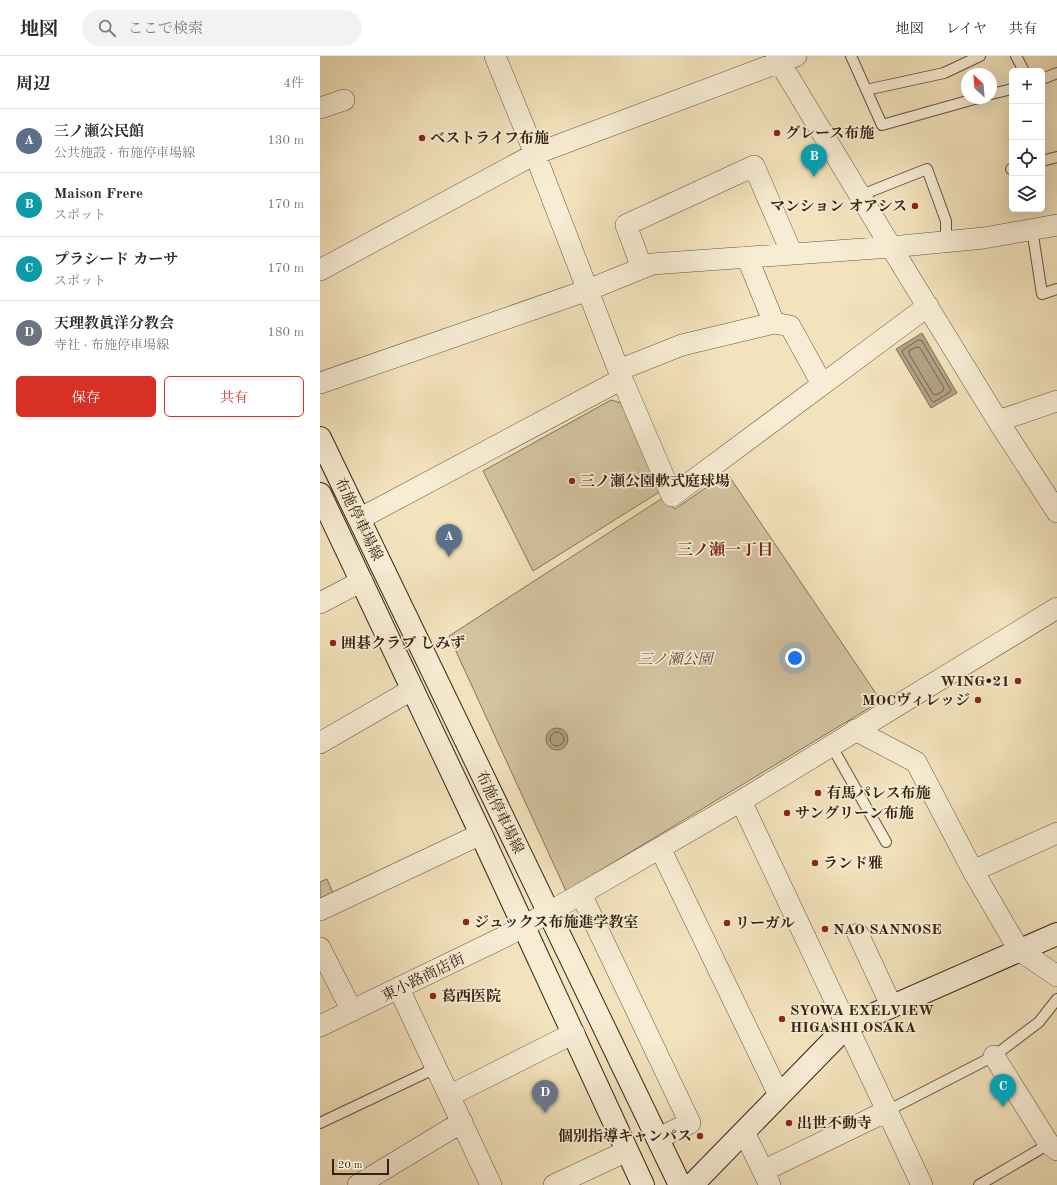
<!DOCTYPE html>
<html lang="ja">
<meta charset="utf-8">
<style>
:root{--surface:#fff;--page:#f2f2f3;--text:#2b2b33;--muted:#7c7c81;--line:#e1e1e2;--accent:#d93025}
body{margin:0;font-family:"Old Standard TT","Noto Serif JP",serif;background:var(--page);color:var(--text)}
.controls{position:absolute;right:12px;top:12px;display:grid;overflow:hidden;border-radius:6px;box-shadow:0 4px 16px #0002}
.controls button{width:36px;height:36px;display:grid;place-items:center;padding:0;border:0;border-bottom:1px solid var(--line);background:var(--surface);color:var(--text);font:20px sans-serif}
.compass{position:absolute;left:641px;top:12px;width:36px;height:36px;border-radius:50%;background:var(--surface);box-shadow:0 4px 16px #0002;rotate:334deg}
.scale{position:absolute;left:12px;bottom:10px;width:57px;box-sizing:border-box;padding-left:4px;border:2px solid #342414;border-top:0;font-size:11px;line-height:14px;white-space:nowrap;color:#342414;-webkit-text-stroke:3px #f7edd4;paint-order:stroke}
.you{position:absolute;left:475px;top:602px;width:14px;height:14px;margin:-10px;border:3px solid #fff;border-radius:50%;background:#1a73e8;box-shadow:0 0 0 6px #1a73e833}
.badge{display:grid;place-items:center;width:26px;height:26px;border-radius:50%;background:var(--accent);color:#fff;font-size:13px;font-weight:700}
.pin{position:absolute;translate:-50% -33px;filter:drop-shadow(0 1px 2px #0008)}
.pin::after{content:'';position:absolute;top:21px;width:14px;height:12px;background:inherit;clip-path:polygon(0 0,100% 0,50% 100%)}
.list{margin:0;padding:0;list-style:none}
h2{display:flex;justify-content:space-between;align-items:center;height:52px;margin:0;padding:0 16px;font-size:17px}
h2 small{font-size:13px;font-weight:400;color:var(--muted)}
.list li{display:grid;grid-template-columns:26px 1fr auto;gap:12px;align-items:center;box-sizing:border-box;height:64px;padding:0 16px;border-top:1px solid var(--line)}
.list b{display:block;font-size:15px;white-space:nowrap}
.list p{margin:0;font-size:13px;white-space:nowrap;color:var(--muted)}
.list em{font-size:13px;font-style:normal;color:var(--muted)}
.actions{display:flex;gap:8px;padding:12px 16px}
.actions a{flex:1;padding:9px 0;border:1px solid var(--accent);border-radius:6px;text-align:center;font-size:14px;color:var(--accent)}
.actions .main{background:var(--accent);color:#fff}
.icon{flex:none;width:22px;height:22px;fill:none;stroke:currentColor;stroke-width:2;stroke-linecap:round;stroke-linejoin:round}
.map{position:relative;flex:none;width:737px;height:1129px;overflow:hidden}
header{display:flex;align-items:center;gap:24px;box-sizing:border-box;height:56px;padding:0 20px;background:var(--surface);border-bottom:1px solid var(--line)}
header strong{font-size:19px}
nav{display:flex;gap:22px;margin-inline-start:auto;font-size:14px}
.search{width:280px;height:36px;background:var(--page);display:flex;align-items:center;gap:10px;box-sizing:border-box;padding:0 14px;border-radius:22px;color:var(--muted);font-size:15px}
main{display:flex}
aside{flex:1;background:var(--surface)}
.map>svg:first-child{display:block}
.green{fill:#d3c3a0;stroke:#84745a}
.water{fill:#b2a284;stroke:#807057}
.lines{fill:none;stroke-linecap:round;stroke-linejoin:round}
.shore{stroke:#73634c;stroke-width:1}
.lane-casing{stroke:#64543e;stroke-width:12}
.street-casing{stroke:#64543e;stroke-width:22}
.secondary-casing{stroke:#342414;stroke-width:24}
.lane{stroke:#f7edd4;stroke-width:10}
.street{stroke:#f7edd4;stroke-width:21}
.secondary{stroke:#f7edd4;stroke-width:22}
.poi-dot{fill:#8f2418;stroke:#f7edd4;stroke-width:1.5}
.labels{text-anchor:middle;stroke-width:3.5;stroke-linejoin:round;paint-order:stroke}
.poi-label{font-size:15px;font-weight:bold;fill:#342414;stroke:#f7edd4;text-anchor:start}
.street-label{font-size:15px;fill:#342414;stroke:#f7edd4}
.park-label{font-size:15px;font-style:italic;fill:#5c4c37;stroke:#f7edd4}
.neighbourhood-label{font-size:16px;font-weight:bold;fill:#7a1f14;stroke:#f7edd4}
</style>
<header>
<strong>地図</strong>
<div class="search"><svg class="icon" aria-label="search" viewBox="0 0 24 24"><circle cx="10" cy="10" r="6"/><path d="M15 15l6 6"/></svg>ここで検索</div>
<nav><a>地図</a><a>レイヤ</a><a>共有</a></nav>
</header>
<main>
<aside>
<h2>周辺<small>4件</small></h2>
<ul class="list">
<li><span class="badge" style="background:#5c6f8a">A</span><div><b>三ノ瀬公民館</b><p>公共施設 · 布施停車場線</p></div><em>130 m</em></li>
<li><span class="badge" style="background:#0f9aa8">B</span><div><b>Maison Frere</b><p>スポット</p></div><em>170 m</em></li>
<li><span class="badge" style="background:#0f9aa8">C</span><div><b>プラシード カーサ</b><p>スポット</p></div><em>170 m</em></li>
<li><span class="badge" style="background:#6b7280">D</span><div><b>天理教眞洋分教会</b><p>寺社 · 布施停車場線</p></div><em>180 m</em></li>
</ul>
<div class="actions"><a class="main">保存</a><a>共有</a></div>
</aside>
<div class="map">
<svg width="737" height="1129" viewBox="0 0 737 1129">
<rect width="100%" height="100%" fill="#f3e3bd"/>
<filter id="stains"><feTurbulence type="fractalNoise" baseFrequency=".005" numOctaves="4"/><feColorMatrix values="0 0 0 0 .2 0 0 0 0 .09 0 0 0 0 .02 0 0 0 .5 -.17"/></filter>
<radialGradient id="worn" r=".72"><stop offset=".6" stop-color="#630" stop-opacity="0"/><stop offset="1" stop-color="#630" stop-opacity=".3"/></radialGradient>
<path class="green" d="M291,344L301,347L341,435L213,515L163,415Z
M407,417L561,645L246,835L129,580L341,443L355,453Z
M7,823L15,842L0,849V826Z"/>
<path class="water" d="M602,277L637,337L611,352L576,293Z
M226 683a11 11 0 1 1 22 0a11 11 0 1 1-22 0Z"/>
<g class="lines">
<path class="shore" d="M599,284L602,285L631,334L630,336L614,346L612,345L582,296L583,294Z
M597,291L600,292L624,332L623,335L616,339L613,338L589,298V295Z
M230 683a7 7 0 1 1 14 0a7 7 0 1 1-14 0Z"/>
<defs>
<path id="lane" d="M531,0L562,69L658,42
M696,0L704,15
M722,23L737,17
M546,34L624,17L660,0
M671,38L692,33
M722,105L737,101
M691,113H692
M539,140L607,113L626,165V185
M712,173L722,238L737,233
M511,689L566,786
M567,1055L674,1000L719,966L737,943
M0,1067L116,1012
M659,1129L729,1088"/>
<path id="street" d="M175,0L215,98L302,323L352,440L608,250
M456,0L571,191L678,365L737,456
M0,52L24,44
M427,201L454,267
M322,212L306,169L434,110L472,198
M0,214L215,98L476,0
M299,314L362,289L454,267L470,270L502,328
M0,327L268,234L332,208L571,191L664,182L737,169
M678,365L737,345
M39,463L302,323
M0,547L42,525
M535,674L596,706L653,815L699,894L737,920
M0,687L93,633
M421,745L602,1129
M340,792L459,1039
M653,815L737,777
M261,838L370,1067L349,1077
M0,854L161,778
M538,878L572,951
M0,892L32,955
M79,933L171,1129
M0,970L186,880L240,850L421,745L737,552
M674,1000L729,1088L737,1094
M129,1040L254,977
M424,1076L450,1129
M443,1115L567,1055
M38,1129L142,1066
M234,1129L307,1095"/>
<path id="secondary" d="M0,382L360,1129
M0,438L161,778L323,1129
M372,1129L527,970L737,878"/>
</defs>
<use href="#lane" class="lane-casing"/>
<use href="#street" class="street-casing"/>
<use href="#secondary" class="secondary-casing"/>
<use href="#lane" class="lane"/>
<use href="#street" class="street"/>
<use href="#secondary" class="secondary"/>
</g>
<g class="poi-dot">
<circle cx="457" cy="77" r="4"/>
<circle cx="102" cy="82" r="4"/>
<circle cx="595" cy="150" r="4"/>
<circle cx="252" cy="425" r="4"/>
<circle cx="13" cy="587" r="4"/>
<circle cx="698" cy="625" r="4"/>
<circle cx="658" cy="644" r="4"/>
<circle cx="498" cy="737" r="4"/>
<circle cx="467" cy="757" r="4"/>
<circle cx="495" cy="807" r="4"/>
<circle cx="146" cy="866" r="4"/>
<circle cx="407" cy="867" r="4"/>
<circle cx="505" cy="873" r="4"/>
<circle cx="113" cy="940" r="4"/>
<circle cx="462" cy="963" r="4"/>
<circle cx="469" cy="1067" r="4"/>
<circle cx="380" cy="1080" r="4"/>
</g>
<g class="labels">
<g class="poi-label">
<text x="465" y="82">グレース布施</text>
<text x="110" y="87">ベストライフ布施</text>
<text x="587" y="155" text-anchor="end">マンション オアシス</text>
<text x="260" y="430">三ノ瀬公園軟式庭球場</text>
<text x="21" y="592">囲碁クラブ しみず</text>
<text x="690" y="630" text-anchor="end">WING•21</text>
<text x="650" y="649" text-anchor="end">MOCヴィレッジ</text>
<text x="506" y="742">有馬パレス布施</text>
<text x="475" y="762">サングリーン布施</text>
<text x="503" y="812">ランド雅</text>
<text x="154" y="871">ジュックス布施進学教室</text>
<text x="415" y="872">リーガル</text>
<text x="513" y="878">NAO SANNOSE</text>
<text x="121" y="945">葛西医院</text>
<text x="470" y="959">SYOWA EXELVIEW<tspan x="470" dy="17">HIGASHI OSAKA</tspan></text>
<text x="477" y="1072">出世不動寺</text>
<text x="372" y="1085" text-anchor="end">個別指導キャンパス</text>
</g>
<g class="street-label">
<text transform="translate(39 463) rotate(64)" y="5">布施停車場線</text>
<text transform="translate(180 756) rotate(64)" y="5">布施停車場線</text>
<text transform="translate(103 921) rotate(-26)" y="5">東小路商店街</text>
</g>
<g class="park-label">
<text x="355" y="608">三ノ瀬公園</text>
</g>
<g class="neighbourhood-label">
<text x="405" y="499">三ノ瀬一丁目</text>
</g>
</g>
<rect width="100%" height="100%" filter="url(#stains)"/>
<rect width="100%" height="100%" fill="url(#worn)"/>
</svg>
<div class="controls">
<button>+</button>
<button>−</button>
<button><svg class="icon" aria-label="locate" viewBox="0 0 24 24"><circle cx="12" cy="12" r="6"/><path d="M12 2v4M12 18v4M2 12h4M18 12h4"/></svg></button>
<button><svg class="icon" aria-label="layers" viewBox="0 0 24 24"><path d="M12 4l9 5-9 5-9-5zM3 14l9 5 9-5"/></svg></button>
</div>
<svg class="compass" viewBox="-18 -18 36 36"><path d="M0-13l5 13h-10z" fill="#e53935"/><path d="M0 13l5-13h-10z" fill="#7c7c81"/></svg>
<div class="scale">20 m</div>
<div class="you"></div>
<div class="pin badge" style="left:129px;top:501px;background:#5c6f8a">A</div>
<div class="pin badge" style="left:494px;top:121px;background:#0f9aa8">B</div>
<div class="pin badge" style="left:683px;top:1051px;background:#0f9aa8">C</div>
<div class="pin badge" style="left:225px;top:1057px;background:#6b7280">D</div>
</div>
</main>
